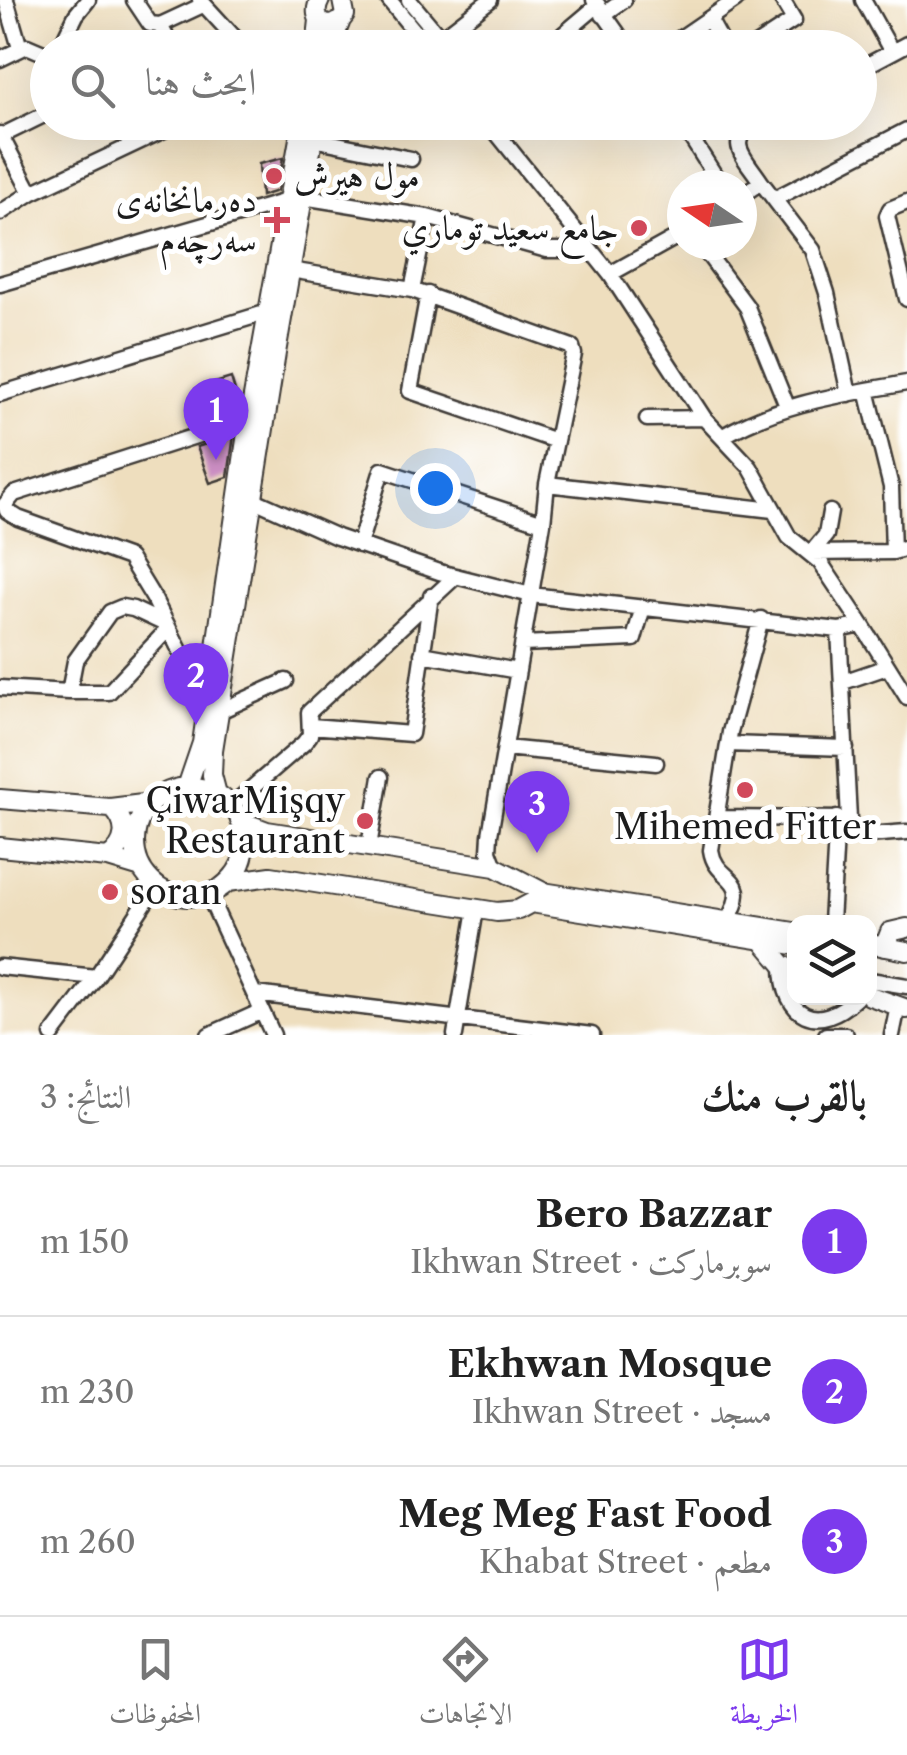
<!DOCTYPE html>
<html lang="ar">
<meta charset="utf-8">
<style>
:root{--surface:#fff;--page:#f2f2f2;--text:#222;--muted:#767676;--line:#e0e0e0;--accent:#7c3aed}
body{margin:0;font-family:"Libre Caslon Text",Amiri,serif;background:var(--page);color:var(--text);direction:rtl}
.controls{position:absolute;right:30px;bottom:30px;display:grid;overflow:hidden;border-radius:20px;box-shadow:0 10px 40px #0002}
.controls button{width:90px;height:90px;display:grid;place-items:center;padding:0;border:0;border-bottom:2px solid var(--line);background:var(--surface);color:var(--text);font:50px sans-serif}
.compass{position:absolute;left:667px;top:170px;width:90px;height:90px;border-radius:50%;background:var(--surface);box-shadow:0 10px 40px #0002;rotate:283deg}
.you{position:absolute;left:435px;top:488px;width:35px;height:35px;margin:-25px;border:8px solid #fff;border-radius:50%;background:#1a73e8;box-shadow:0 0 0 15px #1a73e833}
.badge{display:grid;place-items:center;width:65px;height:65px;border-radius:50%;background:var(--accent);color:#fff;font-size:32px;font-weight:700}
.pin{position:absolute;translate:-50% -82px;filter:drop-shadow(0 2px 5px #0008)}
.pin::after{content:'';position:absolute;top:52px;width:35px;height:30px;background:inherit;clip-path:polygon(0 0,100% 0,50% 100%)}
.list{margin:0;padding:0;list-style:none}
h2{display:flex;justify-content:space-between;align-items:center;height:130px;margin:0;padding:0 40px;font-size:42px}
h2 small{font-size:32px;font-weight:400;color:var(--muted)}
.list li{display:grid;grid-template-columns:65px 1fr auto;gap:30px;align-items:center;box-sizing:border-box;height:150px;padding:0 40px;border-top:2px solid var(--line)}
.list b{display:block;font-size:38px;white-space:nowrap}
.list p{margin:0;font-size:32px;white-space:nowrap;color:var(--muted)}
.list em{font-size:32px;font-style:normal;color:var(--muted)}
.icon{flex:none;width:55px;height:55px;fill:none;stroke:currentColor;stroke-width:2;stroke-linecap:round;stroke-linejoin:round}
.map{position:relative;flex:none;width:907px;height:1035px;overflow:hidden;direction:ltr}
.search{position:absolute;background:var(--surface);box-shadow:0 10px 40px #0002;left:30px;right:30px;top:30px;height:110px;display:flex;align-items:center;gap:25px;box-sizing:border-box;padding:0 35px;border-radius:55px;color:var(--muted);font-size:38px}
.sheet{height:580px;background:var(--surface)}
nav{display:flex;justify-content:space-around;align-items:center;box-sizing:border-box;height:140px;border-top:2px solid var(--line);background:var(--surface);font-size:28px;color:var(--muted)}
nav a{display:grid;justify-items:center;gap:5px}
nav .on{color:var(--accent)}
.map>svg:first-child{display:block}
.building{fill:#cb8ec3}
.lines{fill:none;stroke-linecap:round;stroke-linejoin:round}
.minor-casing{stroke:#3c3934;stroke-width:19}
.major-casing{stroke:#3c3934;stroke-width:22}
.minor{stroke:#fff;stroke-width:14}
.major{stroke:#fff;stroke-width:18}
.poi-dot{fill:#d1495b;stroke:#fff;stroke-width:4}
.labels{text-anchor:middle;stroke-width:10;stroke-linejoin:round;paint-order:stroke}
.poi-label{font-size:35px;fill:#1c1c1c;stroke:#fff;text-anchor:end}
</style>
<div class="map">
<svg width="907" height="1035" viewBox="0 0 907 1035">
<rect width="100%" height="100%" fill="#fff"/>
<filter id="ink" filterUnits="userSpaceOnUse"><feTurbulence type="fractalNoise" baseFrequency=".01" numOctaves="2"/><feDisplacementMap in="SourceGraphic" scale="20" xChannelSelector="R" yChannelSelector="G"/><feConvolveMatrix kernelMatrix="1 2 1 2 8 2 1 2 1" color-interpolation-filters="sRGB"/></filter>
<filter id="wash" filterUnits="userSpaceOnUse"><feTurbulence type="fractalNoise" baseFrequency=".0048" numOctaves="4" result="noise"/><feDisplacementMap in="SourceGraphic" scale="40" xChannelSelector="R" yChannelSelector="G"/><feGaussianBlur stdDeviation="2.25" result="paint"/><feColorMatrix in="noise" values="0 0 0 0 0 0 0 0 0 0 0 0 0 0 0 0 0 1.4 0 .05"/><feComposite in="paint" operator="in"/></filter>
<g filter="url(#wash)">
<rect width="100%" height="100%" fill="#eedebe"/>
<g id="blocks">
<path class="building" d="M283,158L277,191L261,196L259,164Z
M231,378L239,404L238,411L208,421L198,388Z
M234,435L228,477L210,483L197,447Z"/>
</g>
</g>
<g filter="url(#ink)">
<use href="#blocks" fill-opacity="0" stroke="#3c3934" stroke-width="2.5"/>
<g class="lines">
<defs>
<path id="minor" d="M6,0L20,48
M134,0L150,24L160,25L203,5
M200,0L244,48
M389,0L428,48
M409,0L449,48
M594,0L628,48
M863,0L892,52
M603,15L624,0
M709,19L725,48
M160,25L172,48
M441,38L490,0
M60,48L76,15L88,0
M547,48L598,5
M666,48L736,0
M751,48L794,20L782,0
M0,59L27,46L48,55
M860,69L907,44
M488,122L610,274L704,418L750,467L789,537L820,562L862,625L839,630L850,837
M681,122L721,185
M0,134L31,193
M1,136L48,113
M313,139L411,159
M761,182L813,250L827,293L849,394
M742,195L761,182C744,156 723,141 758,122
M303,197L427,217L547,250H588
M776,198L907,130
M907,202L890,209L887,216L907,299
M0,213L31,193L181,122
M701,245L747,307L787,406
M290,270L412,290L572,347L574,354L547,484L543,523L490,835L489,851L495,867
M610,274L682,234
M0,284L287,201
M412,290L427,217
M428,294L410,391L556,441
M867,390L891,487L893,552
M0,394L268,312
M647,419L704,418
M723,436C782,402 841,395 907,383
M547,484L773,510
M252,499L337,537L439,572L531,595L839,630
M359,545L382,470L543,523
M811,553L893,552L907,548
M811,553L826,535L830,512
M165,624L133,609L122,607L110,612L75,661L69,692H109L168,629
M862,625L907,697
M523,644L634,639L643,607
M422,654L518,671
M843,682L887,667
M0,688L69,692
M208,706L154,599L129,558L18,518L7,511L5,505L14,494L249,419
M220,711L286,681
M311,726L411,734L431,596
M728,744L846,748
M505,748L656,763
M231,806L304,743L310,735L309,712L456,576
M716,818L849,819
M842,837L907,832
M369,846L381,777
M208,894L273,1035
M728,920C754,873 716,884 711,850L730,732L761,619
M831,922L837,818
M783,965C783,1018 818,1034 856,998
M0,967L96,977
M870,980L907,986
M255,994L592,1035
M52,1035L96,977L156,886
M209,1035L262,1011
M455,1035L476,909
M826,1035H846
M892,1035L898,1006"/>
<path id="major" d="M320,0C308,21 332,35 345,15L342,0
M316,48L319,20
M330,48L340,23
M187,787L202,743L249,419L302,122
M135 842a55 55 0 1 1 110 0a55 55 0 1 1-110 0Z
M217,794L212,775L213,750L276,353L316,122
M0,799L110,808L151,803
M240,821L267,831L495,867L543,892L794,932
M0,847L108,858L141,868
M108,858C127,845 129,824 112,808
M228,882L271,876L497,912L518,910L531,903L794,945
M761,939L783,965L794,970
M870,944L907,951
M884,947L890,932L907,928
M870,996L907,1009"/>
</defs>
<use href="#minor" class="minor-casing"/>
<use href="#major" class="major-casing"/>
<use href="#minor" class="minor"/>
<use href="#major" class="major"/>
</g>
</g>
<g class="poi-dot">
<circle cx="274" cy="176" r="10"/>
<path d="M272 205h10v10h10v10h-10v10h-10v-10h-10v-10h10z"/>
<circle cx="639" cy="228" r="10"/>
<circle cx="745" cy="790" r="10"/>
<circle cx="365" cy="821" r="10"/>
<circle cx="110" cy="892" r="10"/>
</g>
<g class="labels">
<g class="poi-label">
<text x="294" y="188" text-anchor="start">مول هيرش</text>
<text x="257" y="212">دەرمانخانەی<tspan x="257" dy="40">سەرچەم</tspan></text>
<text x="619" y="240">جامع سعيد توماري</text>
<text x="345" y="813">ÇiwarMişqy<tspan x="345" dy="40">Restaurant</tspan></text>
<text x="745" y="839" text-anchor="middle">Mihemed Fitter</text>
<text x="130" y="904" text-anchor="start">soran</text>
</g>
</g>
</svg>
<div class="controls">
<button><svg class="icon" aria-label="layers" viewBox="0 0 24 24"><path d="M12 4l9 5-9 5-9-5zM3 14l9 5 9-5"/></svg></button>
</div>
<svg class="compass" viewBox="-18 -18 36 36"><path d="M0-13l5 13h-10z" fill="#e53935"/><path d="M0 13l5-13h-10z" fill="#767676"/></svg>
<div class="you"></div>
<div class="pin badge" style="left:216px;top:460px">1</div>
<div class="pin badge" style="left:196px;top:725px">2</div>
<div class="pin badge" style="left:537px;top:853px">3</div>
<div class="search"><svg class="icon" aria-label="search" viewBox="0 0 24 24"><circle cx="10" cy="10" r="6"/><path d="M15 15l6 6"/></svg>ابحث هنا</div>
</div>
<section class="sheet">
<h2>بالقرب منك<small>النتائج: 3</small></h2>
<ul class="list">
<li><span class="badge">1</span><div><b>Bero Bazzar</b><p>سوبرماركت · Ikhwan Street</p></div><em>150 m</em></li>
<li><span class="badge">2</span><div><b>Ekhwan Mosque</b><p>مسجد · Ikhwan Street</p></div><em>230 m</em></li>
<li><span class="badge">3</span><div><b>Meg Meg Fast Food</b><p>مطعم · Khabat Street</p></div><em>260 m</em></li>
</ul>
</section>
<nav>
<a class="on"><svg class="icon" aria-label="map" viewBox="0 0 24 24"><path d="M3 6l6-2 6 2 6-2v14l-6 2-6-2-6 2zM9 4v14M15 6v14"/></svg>الخريطة</a>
<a><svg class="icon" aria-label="directions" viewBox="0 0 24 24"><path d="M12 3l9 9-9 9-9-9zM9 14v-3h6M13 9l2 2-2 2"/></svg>الاتجاهات</a>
<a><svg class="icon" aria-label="saved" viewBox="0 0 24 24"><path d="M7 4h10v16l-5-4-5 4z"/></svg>المحفوظات</a>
</nav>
